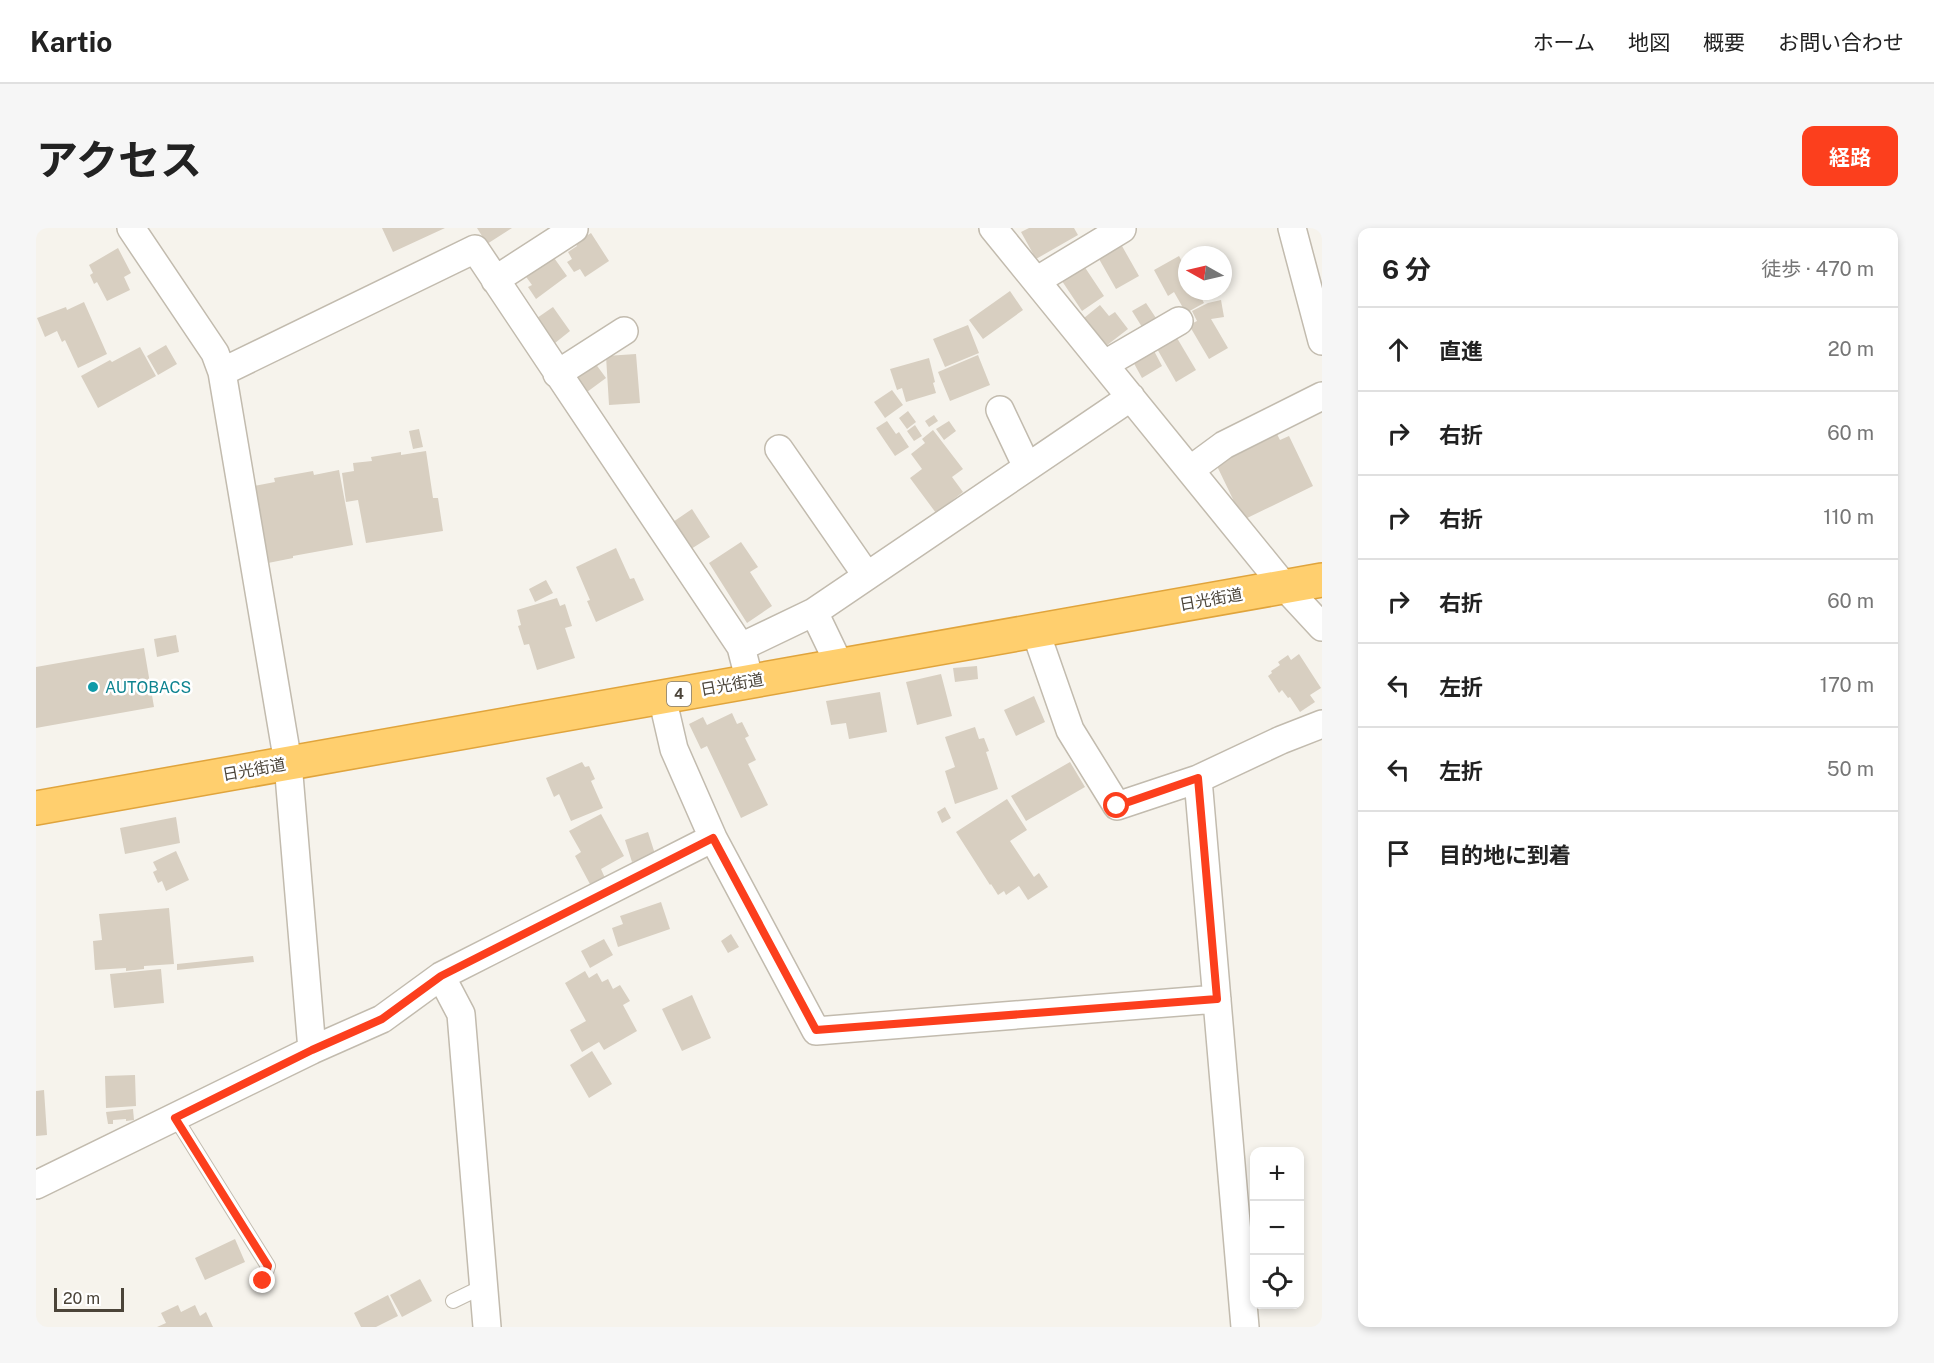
<!DOCTYPE html>
<html lang="ja">
<meta charset="utf-8">
<style>
:root{--surface:#fff;--page:#f6f6f6;--text:#222;--muted:#767676;--line:#e0e0e0;--accent:#fc3f1d}
body{margin:0;font-family:"Public Sans","Noto Sans JP",sans-serif;background:var(--page);color:var(--text)}
.controls{position:absolute;right:18px;bottom:18px;display:grid;overflow:hidden;border-radius:12px;box-shadow:0 3px 9px #0003}
.controls button{width:54px;height:54px;display:grid;place-items:center;padding:0;border:0;border-bottom:2px solid var(--line);background:var(--surface);color:var(--text);font:30px sans-serif}
.compass{position:absolute;left:1142px;top:18px;width:54px;height:54px;border-radius:50%;background:var(--surface);box-shadow:0 3px 9px #0003;rotate:278deg}
.scale{position:absolute;left:18px;bottom:15px;width:70px;box-sizing:border-box;padding-left:6px;border:3px solid #4b4439;border-top:0;font-size:16px;line-height:21px;white-space:nowrap;color:#4b4439;-webkit-text-stroke:4px #fff;paint-order:stroke}
.stop{position:absolute;width:18px;height:18px;margin:-14px;border:4px solid #fc3f1d;border-radius:50%;background:#fff}
.stop.end{background:#fc3f1d;border-color:#fff;box-shadow:0 2px 6px #0008}
.list{margin:0;padding:0;list-style:none}
h2{display:flex;justify-content:space-between;align-items:center;height:78px;margin:0;padding:0 24px;font-size:26px}
h2 small{font-size:20px;font-weight:400;color:var(--muted)}
.list li{display:grid;grid-template-columns:39px 1fr auto;gap:18px;align-items:center;box-sizing:border-box;height:84px;padding:0 24px;border-top:2px solid var(--line)}
.list b{display:block;font-size:22px;white-space:nowrap}
.list em{font-size:20px;font-style:normal;color:var(--muted)}
.icon{flex:none;width:33px;height:33px;fill:none;stroke:currentColor;stroke-width:2;stroke-linecap:round;stroke-linejoin:round}
.map{position:relative;flex:none;width:1286px;height:1099px;overflow:hidden;border-radius:12px}
header{display:flex;align-items:center;gap:36px;box-sizing:border-box;height:84px;padding:0 30px;background:var(--surface);border-bottom:2px solid var(--line)}
header strong{font-size:28px}
nav{display:flex;gap:33px;margin-inline-start:auto;font-size:21px}
.intro{display:flex;align-items:center;justify-content:space-between;box-sizing:border-box;height:144px;padding:0 36px}
h1{margin:0;font-size:42px}
.button{padding:15px 27px;border-radius:12px;background:var(--accent);color:#fff;font-size:21px;font-weight:700}
main{display:flex;gap:36px;padding:0 36px}
aside{flex:1;background:var(--surface);border-radius:12px;box-shadow:0 3px 9px #0003}
.map>svg:first-child{display:block}
.building{fill:#d8cfc1}
.lines{fill:none;stroke-linecap:round;stroke-linejoin:round}
.lane-casing{stroke:#c2bbae;stroke-width:16}
.street-casing{stroke:#c2bbae;stroke-width:30}
.highway-casing{stroke:#e0a43c;stroke-width:36}
.lane{stroke:#fff;stroke-width:14}
.street{stroke:#fff;stroke-width:27}
.highway{stroke:#ffcf6e;stroke-width:33}
.route{stroke:#fc3f1d;stroke-width:8}
.culture-dot{fill:#0f9aa8;stroke:#fff;stroke-width:2}
.labels{text-anchor:middle;stroke-width:5;stroke-linejoin:round;paint-order:stroke}
.shield{fill:#fff;stroke:#817c74;stroke-width:1.5}
.shield-label{font-size:15px;font-weight:bold;fill:#4b4439}
.street-label{font-size:16px;fill:#4b4439;stroke:#fff}
.culture-label{font-size:16px;fill:#0d838f;stroke:#fff;text-anchor:start}
</style>
<header>
<strong>Kartio</strong>
<nav><a>ホーム</a><a>地図</a><a>概要</a><a>お問い合わせ</a></nav>
</header>
<div class="intro"><h1>アクセス</h1><a class="button">経路</a></div>
<main>
<div class="map">
<svg width="1286" height="1099" viewBox="0 0 1286 1099">
<rect width="100%" height="100%" fill="#f6f3ec"/>
<path class="building" d="M346,0H409L357,24Z
M441,0H476L451,16Z
M993,0H1038L1042,7L1000,31L985,4Z
M555,5L573,33L549,49L544,41L538,44L531,34L536,31L532,24L541,18L539,15Z
M1086,18L1103,48L1080,61L1063,31Z
M82,20L95,45L88,49L94,62L71,73L61,54L58,56L54,47L57,45L53,37Z
M516,27L531,48L500,71L492,59L496,57L488,46Z
M1143,28L1151,43V63H1162L1168,75L1150,85L1138,64L1132,68L1118,42Z
M1046,35L1068,68L1046,83L1024,50Z
M974,63L987,82L947,111L933,92Z
M1185,72L1188,89L1175,91L1192,120L1173,131L1153,97L1161,93L1156,83L1172,75Z
M48,74L71,126L42,140L29,112L26,114L21,103L9,109L1,90L30,79L31,82Z
M1110,75L1120,90L1106,99L1096,83Z
M1064,77L1073,88L1079,84L1092,101L1070,118L1048,90Z
M517,79L534,103L519,115L501,90Z
M932,97L943,125L909,139L897,111Z
M1141,110L1160,142L1140,154L1120,119L1130,114L1131,116Z
M130,117L141,136L122,147L111,128Z
M104,119L120,148L62,180L45,148L74,132L76,134Z
M1116,119L1126,138L1106,150L1095,130Z
M600,126L604,175L573,177L570,128Z
M942,127L954,157L914,173L902,144Z
M893,130L899,154L897,155L900,165L870,174L866,160L861,162L854,141Z
M559,135L570,150L551,164L540,149Z
M856,162L867,177L849,190L838,174Z
M872,183L880,194L871,201L863,190Z
M898,187L902,193L893,199L889,193Z
M851,193L860,206L863,204L873,219L859,228L840,200Z
M913,193L920,203L908,212L900,201Z
M879,197L886,208L878,213L871,203Z
M383,201L387,219L377,221L373,203Z
M897,202L927,241L916,249L927,264L900,285L874,250L886,241L875,226L889,215L886,211Z
M1241,206L1244,212L1253,208L1277,258L1207,292L1180,236Z
M390,223L397,270H402L407,303L330,315L322,272L310,274L306,245L318,243L317,235L336,233L335,229L365,224V227Z
M303,242L317,317L257,328V330L232,335L218,258L239,254L238,250L277,243L278,247Z
M656,281L674,309L655,321L637,294Z
M705,314L722,339L714,344L736,378L711,395L673,335Z
M580,320L594,351L598,350L608,372L560,394L551,373L554,372L540,339Z
M510,352L517,365L499,374L493,361Z
M521,370L524,378L529,376L536,398L529,400L539,430L501,442L493,416L488,417L482,398L485,397L481,382Z
M140,407L143,424L121,429L118,411Z
M108,420L118,479L0,500V439Z
M1263,426L1285,460L1274,467L1279,474L1264,484L1254,469L1252,470L1246,462L1243,465L1232,448L1236,445L1235,443L1244,437L1242,434L1252,427L1255,432Z
M941,438L942,451L919,454L917,440Z
M905,446L916,488L881,497L870,454Z
M844,464L851,504L813,511L810,495L795,497L790,473Z
M998,468L1009,494L980,508L968,482Z
M696,485L701,496L706,494L713,508L709,510L720,532L712,536L732,577L705,590L671,518L665,521L653,496L667,489L671,497Z
M939,499L943,511L948,510L953,523L950,524L962,561L919,576L909,543L919,539L909,509Z
M546,534L549,539L553,538L559,551L555,553L567,580L535,593L523,566L518,569L510,550Z
M1034,534L1049,559L990,593L975,568Z
M971,571L991,602L974,613L998,649L1003,645L1012,659L992,672L983,658L970,667L968,663L962,667L955,656L954,657L920,604Z
M909,579L915,590L906,595L901,584Z
M565,586L588,628L565,641L569,650L555,658L539,628L545,624L533,603Z
M140,589L144,615L89,626L84,600Z
M612,604L619,626L596,634L589,612Z
M140,623L153,652L130,663L126,653L122,655L117,644L121,642L117,634Z
M625,674L634,701L582,719L576,700L587,696L584,688Z
M133,680L138,736L108,738V741L90,743V740L59,742L57,713L66,712L63,686Z
M695,706L703,719L692,725L685,713Z
M568,711L577,727L554,740L545,723Z
M217,728L218,734L141,742V736Z
M125,741L128,775L78,780L74,746Z
M549,743L553,750L561,745L566,754L572,751L577,761L584,757L594,773L587,777L601,803L568,822L563,814L546,824L534,802L550,793L529,755Z
M656,767L675,810L646,823L626,781Z
M556,823L576,856L553,870L534,837Z
M99,847L100,878L70,880L69,848Z
M8,862L11,907L0,908V863Z
M97,881L98,892L90,893V891L77,892V896H72L70,884Z
M199,1011L209,1034L169,1052L159,1030Z
M384,1051L396,1073L366,1089L354,1067Z
M352,1067L362,1088L340,1099H325L318,1085Z
M142,1077L145,1084L159,1077L164,1088L170,1084L177,1099H121L130,1095L125,1085Z"/>
<g class="lines">
<defs>
<path id="lane" d="M139,889L232,1038L227,1053
M417,1073L448,1058"/>
<path id="street" d="M95,0L179,125L186,144L252,535L276,822
M957,0L1248,358L1286,399
M1256,0L1286,113
M459,52L538,1
M1000,53L1086,1
M1069,136L1143,93
M186,144L439,21L705,419L714,454
M521,146L588,103
M964,182L991,239
M743,221L831,348
M1154,242L1188,217L1286,168
M999,402L1034,502L1081,578L1162,551
M705,419L778,384
M803,436L778,384L1095,169
M626,469L638,521L677,610
M405,748L425,786L451,1099
M0,957L276,822L346,791L405,748L677,610L780,803L1181,771
M1209,1099L1162,551L1245,512L1286,496"/>
<path id="highway" d="M0,580L1286,352"/>
</defs>
<use href="#lane" class="lane-casing"/>
<use href="#street" class="street-casing"/>
<use href="#highway" class="highway-casing"/>
<use href="#lane" class="lane"/>
<use href="#street" class="street"/>
<use href="#highway" class="highway"/>
</g>
<g class="lines">
<path class="route" d="M227,1053L232,1038L139,890L276,822L346,791L405,748L677,610L780,802L1181,771L1162,550L1081,578"/>
</g>
<circle class="culture-dot" cx="57" cy="459" r="6"/>
<g class="labels">
<rect class="shield" x="631" y="454" width="24" height="24" rx="4.5"/>
<g class="shield-label">
<text x="643" y="471">4</text>
</g>
<g class="street-label">
<text transform="translate(1175 371) rotate(-10)" y="6">日光街道</text>
<text transform="translate(696 456) rotate(-10)" y="6">日光街道</text>
<text transform="translate(218 541) rotate(-10)" y="6">日光街道</text>
</g>
<g class="culture-label">
<text x="69" y="465">AUTOBACS</text>
</g>
</g>
</svg>
<div class="controls">
<button>+</button>
<button>−</button>
<button><svg class="icon" aria-label="locate" viewBox="0 0 24 24"><circle cx="12" cy="12" r="6"/><path d="M12 2v4M12 18v4M2 12h4M18 12h4"/></svg></button>
</div>
<svg class="compass" viewBox="-18 -18 36 36"><path d="M0-13l5 13h-10z" fill="#e53935"/><path d="M0 13l5-13h-10z" fill="#767676"/></svg>
<div class="scale">20 m</div>
<div class="stop" style="left:1081px;top:578px"></div>
<div class="stop end" style="left:227px;top:1053px"></div>
</div>
<aside>
<h2>6 分<small>徒歩 · 470 m</small></h2>
<ul class="list">
<li><svg class="icon" aria-label="ahead" viewBox="0 0 24 24"><path d="M12 20V5M6 11l6-6 6 6"/></svg><div><b>直進</b></div><em>20 m</em></li>
<li><svg class="icon" aria-label="right" viewBox="0 0 24 24"><path d="M7 20v-9h11M14 6l5 5-5 5"/></svg><div><b>右折</b></div><em>60 m</em></li>
<li><svg class="icon" aria-label="right" viewBox="0 0 24 24"><path d="M7 20v-9h11M14 6l5 5-5 5"/></svg><div><b>右折</b></div><em>110 m</em></li>
<li><svg class="icon" aria-label="right" viewBox="0 0 24 24"><path d="M7 20v-9h11M14 6l5 5-5 5"/></svg><div><b>右折</b></div><em>60 m</em></li>
<li><svg class="icon" aria-label="left" viewBox="0 0 24 24"><path d="M17 20v-9H6M10 6l-5 5 5 5"/></svg><div><b>左折</b></div><em>170 m</em></li>
<li><svg class="icon" aria-label="left" viewBox="0 0 24 24"><path d="M17 20v-9H6M10 6l-5 5 5 5"/></svg><div><b>左折</b></div><em>50 m</em></li>
<li><svg class="icon" aria-label="arrive" viewBox="0 0 24 24"><path d="M6 21V4h12l-3 4 3 4H6"/></svg><div><b>目的地に到着</b></div></li>
</ul>
</aside>
</main>
